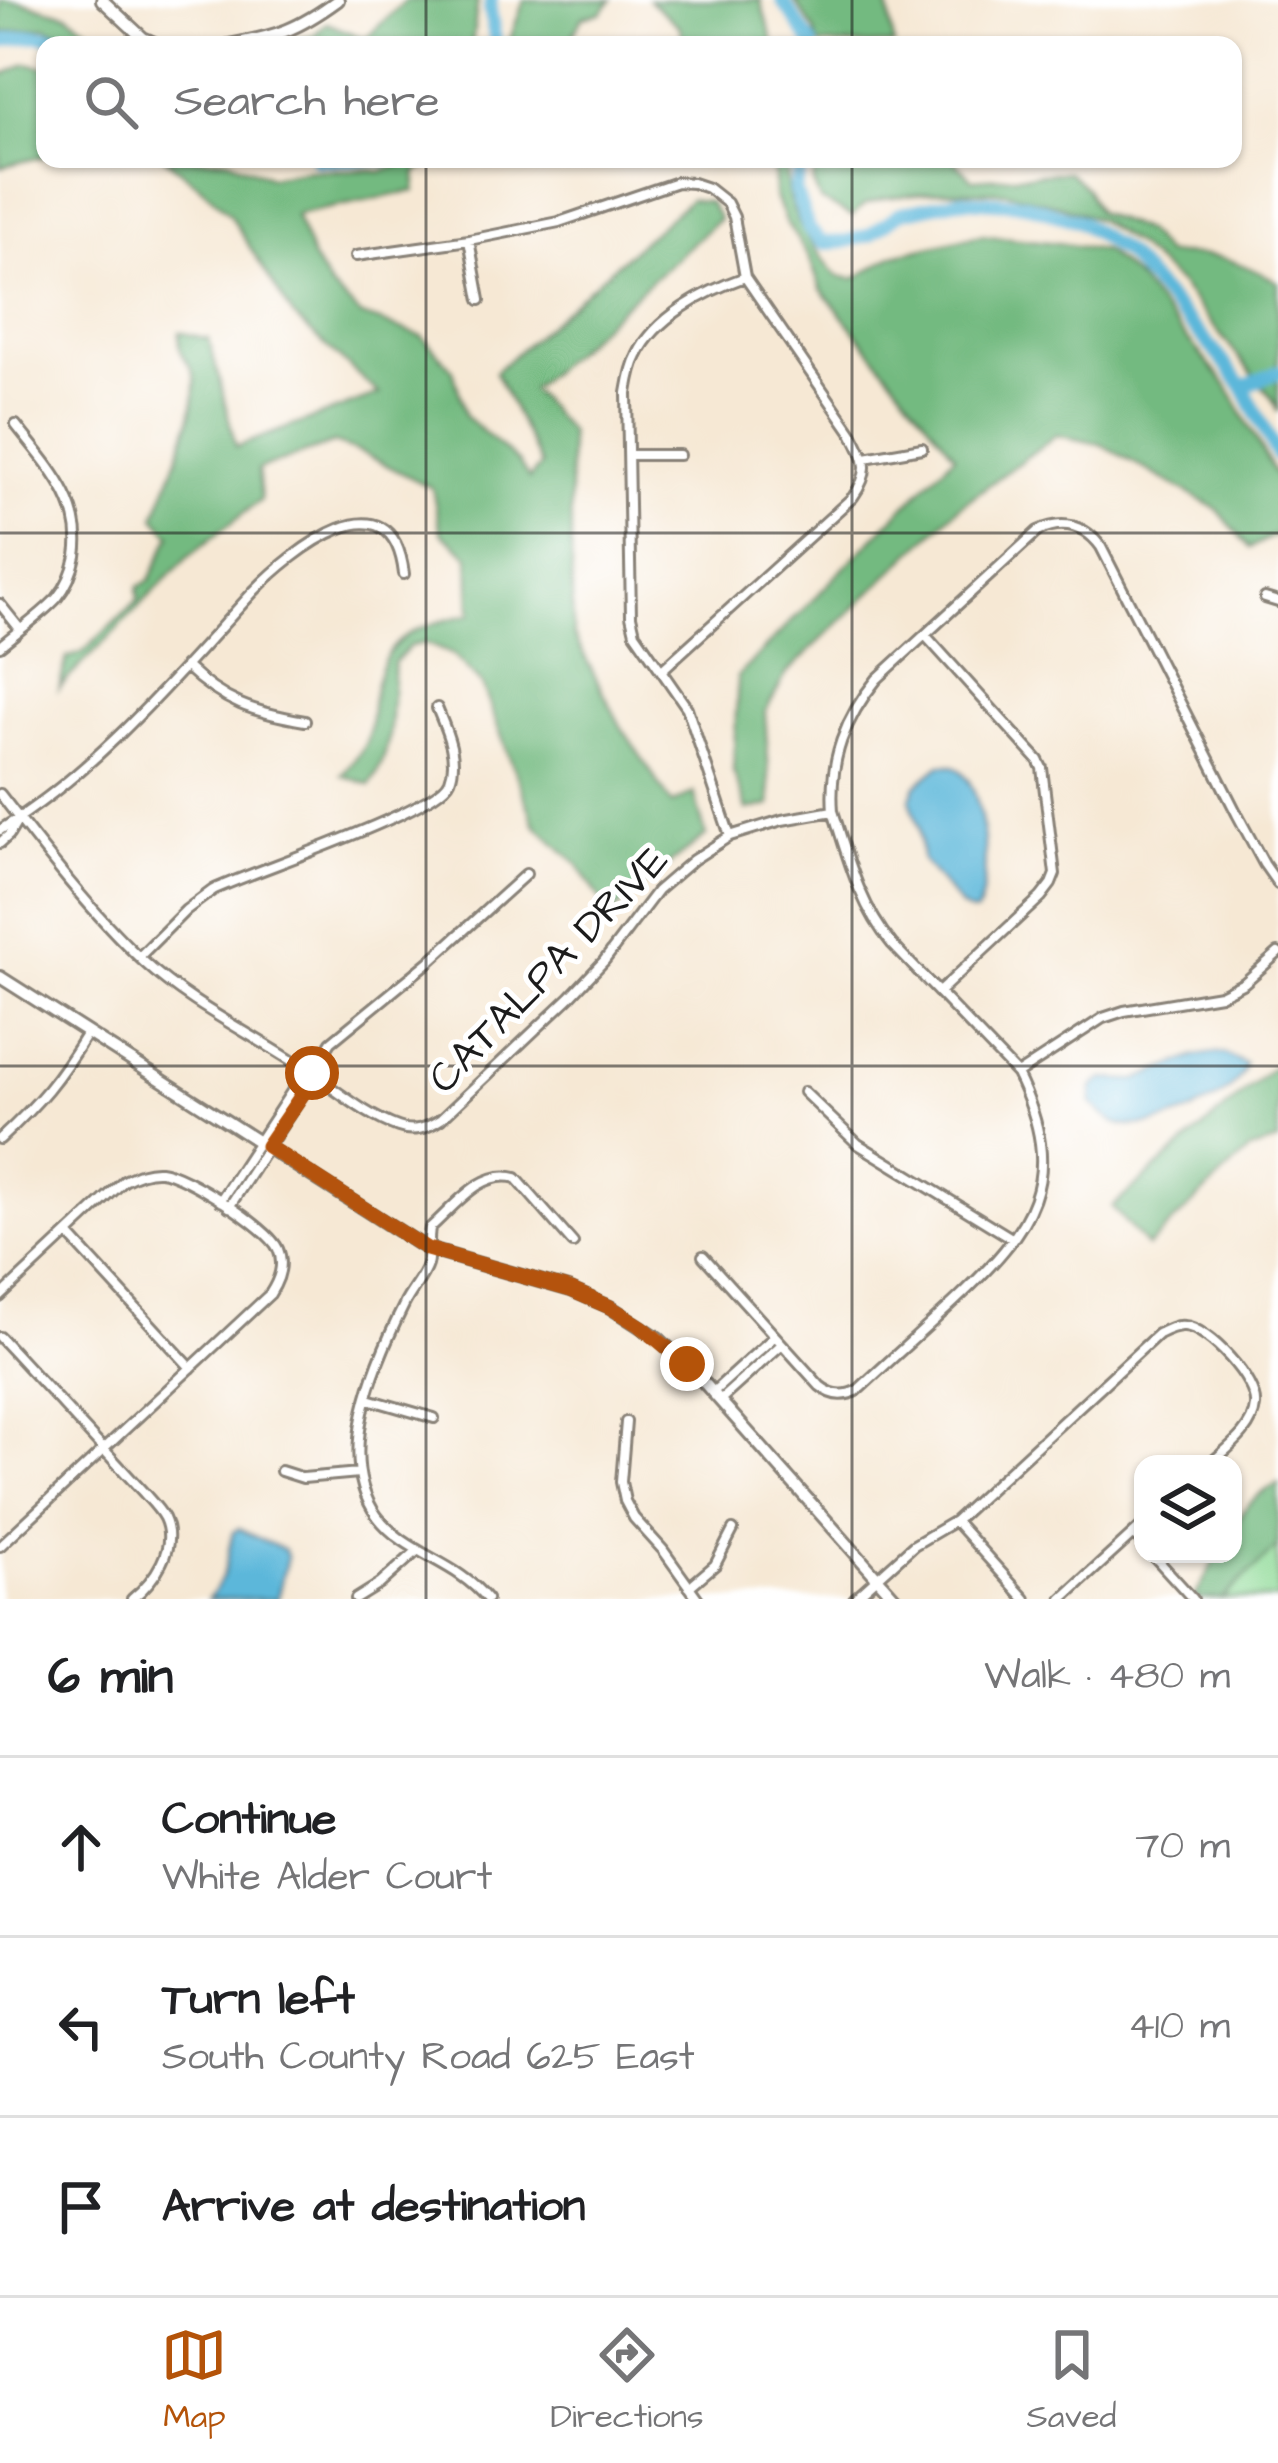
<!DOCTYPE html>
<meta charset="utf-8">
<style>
:root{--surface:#fff;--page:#f2f2f2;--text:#202124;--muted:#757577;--line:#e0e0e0;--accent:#b45309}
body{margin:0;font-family:"Architects Daughter",sans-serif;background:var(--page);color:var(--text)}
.controls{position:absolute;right:36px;bottom:36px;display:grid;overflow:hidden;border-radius:24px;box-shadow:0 3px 9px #0004}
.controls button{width:108px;height:108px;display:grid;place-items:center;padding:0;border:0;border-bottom:3px solid var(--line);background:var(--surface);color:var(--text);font:60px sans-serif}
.stop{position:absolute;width:36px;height:36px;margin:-27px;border:9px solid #b45309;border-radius:50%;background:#fff}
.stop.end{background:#b45309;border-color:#fff;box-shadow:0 3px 12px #0008}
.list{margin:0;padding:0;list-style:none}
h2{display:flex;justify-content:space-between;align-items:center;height:156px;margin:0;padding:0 48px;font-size:51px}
h2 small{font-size:39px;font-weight:400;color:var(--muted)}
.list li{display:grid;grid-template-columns:78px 1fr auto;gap:36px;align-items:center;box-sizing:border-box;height:180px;padding:0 48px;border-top:3px solid var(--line)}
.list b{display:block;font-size:45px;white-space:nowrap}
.list p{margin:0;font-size:39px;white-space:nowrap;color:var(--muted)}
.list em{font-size:39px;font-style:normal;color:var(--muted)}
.icon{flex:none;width:66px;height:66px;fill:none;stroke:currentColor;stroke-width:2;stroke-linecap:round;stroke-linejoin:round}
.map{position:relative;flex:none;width:1278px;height:1599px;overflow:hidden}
.search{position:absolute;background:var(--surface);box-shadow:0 3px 9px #0004;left:36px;right:36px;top:36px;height:132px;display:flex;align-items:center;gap:30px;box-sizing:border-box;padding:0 42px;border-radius:24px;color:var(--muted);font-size:45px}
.sheet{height:696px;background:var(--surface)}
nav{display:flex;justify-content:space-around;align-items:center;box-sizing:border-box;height:168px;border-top:3px solid var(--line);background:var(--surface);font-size:33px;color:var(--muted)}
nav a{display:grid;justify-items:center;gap:6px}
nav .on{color:var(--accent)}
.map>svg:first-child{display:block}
.green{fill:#8fda97;stroke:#567b5a;stroke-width:3}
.forest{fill:#73ba80;stroke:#486b4e;stroke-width:3}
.water{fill:#5cb7da;stroke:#3c6a7b;stroke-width:3}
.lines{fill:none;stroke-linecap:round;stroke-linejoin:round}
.river{stroke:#5cb7da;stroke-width:14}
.street-casing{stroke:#898278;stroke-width:14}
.secondary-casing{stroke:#898278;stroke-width:16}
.street{stroke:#fff;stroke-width:8}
.secondary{stroke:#fff;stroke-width:10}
.route{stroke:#b45309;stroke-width:15}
.grid{fill:none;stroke:#1c1c1c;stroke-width:3;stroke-opacity:0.55}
.labels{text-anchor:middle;stroke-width:10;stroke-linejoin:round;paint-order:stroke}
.street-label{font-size:42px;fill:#1c1c1c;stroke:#fff}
</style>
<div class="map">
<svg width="1278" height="1599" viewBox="0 0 1278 1599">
<rect width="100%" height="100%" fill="#fff"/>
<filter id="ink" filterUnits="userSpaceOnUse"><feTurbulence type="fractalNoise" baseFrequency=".00833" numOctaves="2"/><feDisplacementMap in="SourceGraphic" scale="24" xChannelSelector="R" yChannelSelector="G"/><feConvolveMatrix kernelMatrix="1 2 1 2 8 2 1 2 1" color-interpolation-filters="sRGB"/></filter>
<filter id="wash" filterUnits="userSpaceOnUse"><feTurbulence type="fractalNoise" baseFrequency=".004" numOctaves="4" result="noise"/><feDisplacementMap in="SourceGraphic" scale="48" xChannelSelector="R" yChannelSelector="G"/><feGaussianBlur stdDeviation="2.7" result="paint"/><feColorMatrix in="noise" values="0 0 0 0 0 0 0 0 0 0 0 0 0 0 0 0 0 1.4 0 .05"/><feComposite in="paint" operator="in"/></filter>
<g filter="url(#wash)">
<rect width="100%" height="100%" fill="#f6e8d4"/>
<path class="green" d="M1278,1546V1599H1222L1221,1598Z"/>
<path class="forest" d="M0,0L22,2L67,14L98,35L127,45H86L79,39L45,27L0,33Z
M406,0H478L472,45H275L314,35L327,23L365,39Z
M524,0H612L601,13L583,17L567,45H508Z
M649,0H760L774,45H690L684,42L680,27Z
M794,0H887L894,45H818L815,31Z
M26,63L45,67V156L0,167V77Z
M165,159H228L270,177L307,170H368L382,172L413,159H442L417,172L415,191L295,215L313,259L330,287L362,316L422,336L453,370L466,417L519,463L529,479L541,465L495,372L690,199L709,202L719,219L531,389L569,432L573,634L621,726L672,804L694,793L706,836L649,880L611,915L577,864L535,824L482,685L453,655L425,643L410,646L394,663C390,707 396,747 370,785L342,775C351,763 365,750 368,736C371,724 371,710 373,698C383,633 416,627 471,614L469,556L441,533L432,488L360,452L334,443L258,469L261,500L190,555L59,688L67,658L82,653L138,600V587L150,580L171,535L155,517C167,484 201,409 194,376C188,354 177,364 180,332L209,339L236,447L379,394L293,316L229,214L205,190Z
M771,159H790C776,201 811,245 837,276L854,279L894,255L981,235L1058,243L1105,251L1137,279L1228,387L1278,480V538L1273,536L1250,548L1217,509L1100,444L1056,435L959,507L787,673L765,712L771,805L747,810L733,771L738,676L955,455L821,289L809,257L785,221L774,195V174Z
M817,159H953L972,179L1068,172L1085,187L1097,212L1145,231L1165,254C1218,254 1232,257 1278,282V412L1272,398L1179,284L1135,245L1098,220L1061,206L1005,192L942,191L885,198L865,204L852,216L820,200L813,183Z
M1278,1063V1142L1250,1150L1147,1247L1112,1207Z
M1278,1484V1546L1222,1599H1194L1218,1554H1233C1233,1517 1245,1500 1278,1484Z"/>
<path class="water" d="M940,765C948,765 952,764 959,769C987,791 991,883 977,912L972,913L962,908L922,860L919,827L910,800L916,785Z
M1216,1053L1225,1054L1245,1064C1241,1099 1155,1132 1122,1125C1109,1122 1099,1111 1091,1102L1093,1087L1103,1079L1136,1080L1196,1056Z
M239,1529L284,1550L287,1557L277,1599H208C230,1572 225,1562 233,1532Z"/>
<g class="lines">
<path class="river" d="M491,0L490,8L496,45
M782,0L812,45
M0,42C25,36 49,31 71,45
M317,159H385
M803,159L795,190L809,229L823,243L843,242L870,235L900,213L959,200L1025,204L1080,222L1126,254L1214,350L1243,387L1278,456
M1243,387L1278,372"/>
</g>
</g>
<g filter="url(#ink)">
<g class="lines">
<defs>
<path id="street" d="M469,240L480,300
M356,256L469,240L559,222L677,182L693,183L708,188L727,203L734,217L745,277L852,433C866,460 872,470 853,497L662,670
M629,455H679
M865,458L922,448
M1265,598L1278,602
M0,604L20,629
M925,635L1038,760L1042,768L1055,874L1051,884L1041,897L940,991
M0,646C19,630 40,616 57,598C67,586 73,571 76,556C85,502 46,464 16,425
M185,666C224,703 253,712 305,721
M0,794C44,851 91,912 144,962C193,1007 257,1036 312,1074C339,1092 367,1116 398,1127C414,1133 427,1128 441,1119L570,997L604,961L657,891L693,860L730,836L782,820L833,811
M0,830C99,769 176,676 254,591C292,552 392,470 404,574
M730,836L687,708L635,633L631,616L627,393C629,381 631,367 637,356C655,317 706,291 745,277
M0,843L9,835L18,820
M139,957L186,910L213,890C252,871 438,811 450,780C459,757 446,730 437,708
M1017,1074L1103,1018L1124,1011L1220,995L1244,983L1278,953
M804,1092L858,1144L1013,1239
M0,1139C40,1102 59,1079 87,1033
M220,1201L296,1085L309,1076
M229,1207L304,1092L312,1073L331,1042L430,961L526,874
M68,1234L191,1368
M703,1256L820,1386C832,1396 845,1397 858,1390C890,1360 923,1331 955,1301C1032,1229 1069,1179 1017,1074L892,944C860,906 848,858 833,811C829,760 845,718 877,679L1038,531C1063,519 1085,525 1101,547L1237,814L1264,864L1278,884
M0,1297L124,1181C136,1175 147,1170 160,1171C184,1173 269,1228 278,1249C285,1265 279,1280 270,1294L0,1546
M0,1337L144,1493C151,1501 159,1509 164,1518C178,1548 154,1581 132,1599
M712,1393L775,1336
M368,1399L434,1418
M720,1400L782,1344
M626,1422L621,1482L625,1501L634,1518L663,1550L698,1599
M281,1471L303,1478L359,1473
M955,1521L1025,1599
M1134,1534L1143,1544
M1152,1554L1193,1599
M689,1587L715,1565L733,1530
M356,1599L380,1584L418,1550
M487,1599C455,1560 406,1555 377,1516C334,1457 375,1363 404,1305C410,1292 423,1278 427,1265C430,1254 428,1239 430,1228C454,1207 482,1168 516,1178L573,1243
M854,1599L914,1545L955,1521L1158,1334C1166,1330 1175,1325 1184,1326C1208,1327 1258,1382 1255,1406C1253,1431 1226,1449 1210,1464
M1062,1599L1143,1525"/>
<path id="secondary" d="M102,0L143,38L159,45
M228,45C278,36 297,30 338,0
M0,977L427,1249L571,1290L610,1307L658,1338L700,1378L896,1599"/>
</defs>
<use href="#street" class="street-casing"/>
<use href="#secondary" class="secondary-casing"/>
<use href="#street" class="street"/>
<use href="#secondary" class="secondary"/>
</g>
</g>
<g class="lines" filter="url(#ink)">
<path class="route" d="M312,1073L304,1092L267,1146L427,1249L571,1290L610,1307L642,1327L687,1364"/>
</g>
<path class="grid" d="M426,0V45M852,0V45M426,159V1599M852,159V1599M0,533H1278M0,1066H1278"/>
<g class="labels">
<g class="street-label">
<text transform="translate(547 968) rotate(-46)" y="15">CATALPA DRIVE</text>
</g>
</g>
</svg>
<div class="controls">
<button><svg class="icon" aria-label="layers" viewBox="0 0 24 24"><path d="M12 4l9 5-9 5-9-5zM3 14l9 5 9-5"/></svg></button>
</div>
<div class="stop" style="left:312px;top:1073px"></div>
<div class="stop end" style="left:687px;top:1364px"></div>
<div class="search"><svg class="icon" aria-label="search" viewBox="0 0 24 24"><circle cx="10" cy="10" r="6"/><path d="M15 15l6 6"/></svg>Search here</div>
</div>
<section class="sheet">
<h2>6 min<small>Walk · 480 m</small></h2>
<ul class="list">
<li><svg class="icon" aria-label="ahead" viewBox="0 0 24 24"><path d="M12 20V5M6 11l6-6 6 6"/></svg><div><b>Continue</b><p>White Alder Court</p></div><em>70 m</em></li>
<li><svg class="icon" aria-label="left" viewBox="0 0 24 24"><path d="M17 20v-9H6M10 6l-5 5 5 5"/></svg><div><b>Turn left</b><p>South County Road 625 East</p></div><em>410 m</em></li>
<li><svg class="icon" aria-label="arrive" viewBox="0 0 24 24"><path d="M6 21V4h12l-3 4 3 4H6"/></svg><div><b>Arrive at destination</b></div></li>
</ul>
</section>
<nav>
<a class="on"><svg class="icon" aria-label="map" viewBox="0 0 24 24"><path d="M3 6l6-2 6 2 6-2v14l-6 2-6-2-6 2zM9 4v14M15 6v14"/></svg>Map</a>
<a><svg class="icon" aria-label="directions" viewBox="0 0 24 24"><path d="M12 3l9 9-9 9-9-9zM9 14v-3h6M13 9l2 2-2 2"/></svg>Directions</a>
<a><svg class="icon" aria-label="saved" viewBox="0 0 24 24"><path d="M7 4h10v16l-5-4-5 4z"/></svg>Saved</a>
</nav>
